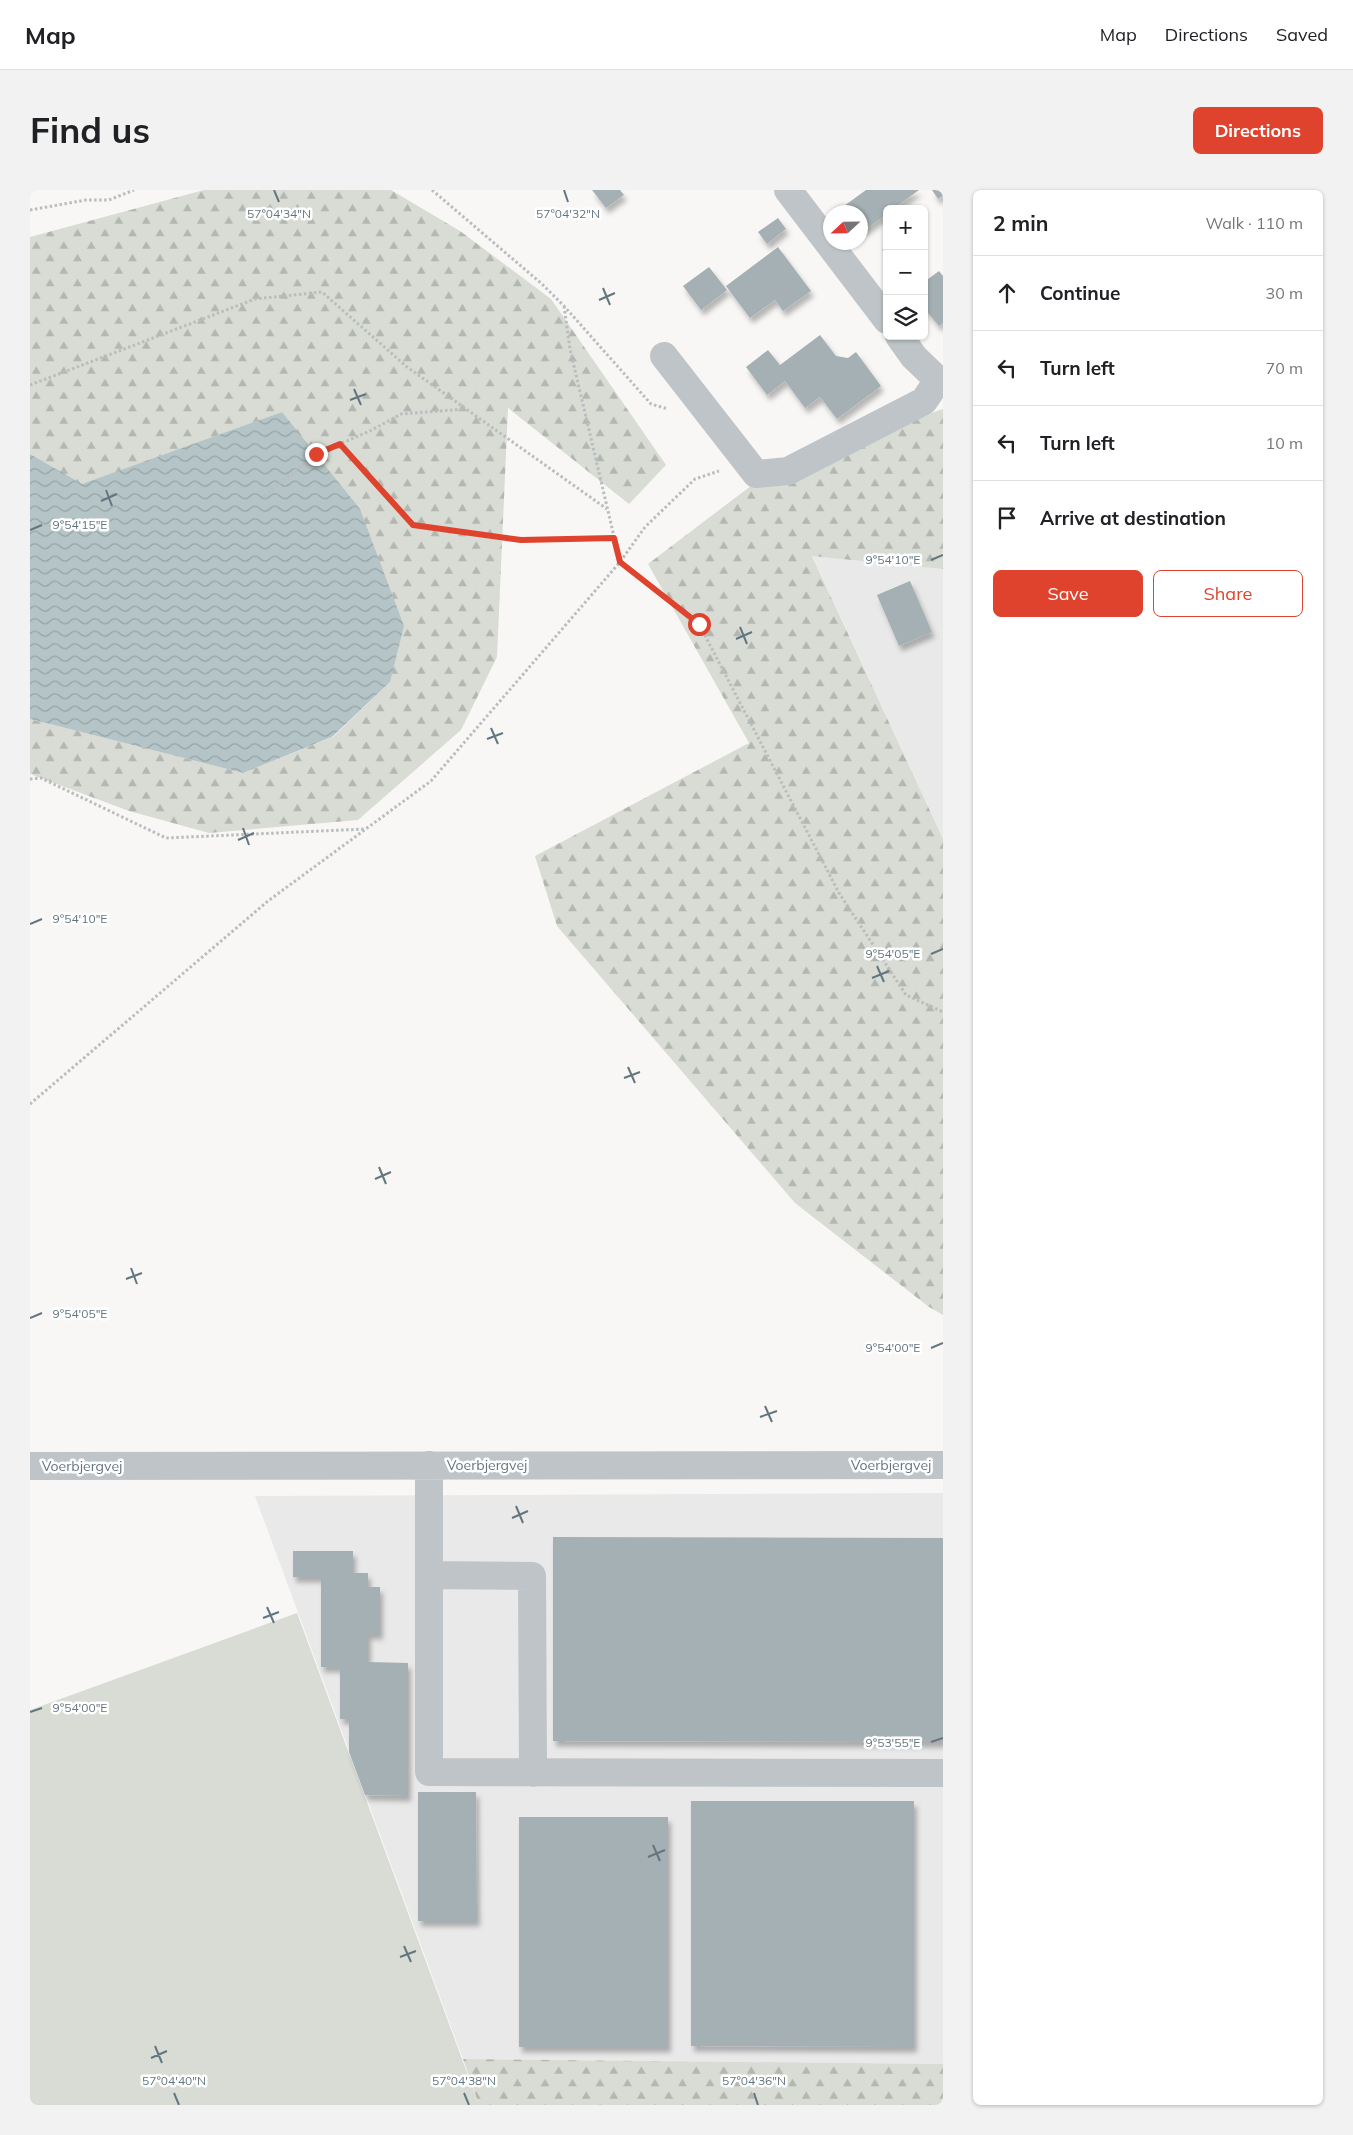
<!DOCTYPE html>
<meta charset="utf-8">
<style>
:root{--surface:#fff;--page:#f2f2f2;--text:#202124;--muted:#757577;--line:#e0e0e0;--accent:#df432d}
body{margin:0;font-family:Mulish,sans-serif;background:var(--page);color:var(--text)}
.controls{position:absolute;right:15px;top:15px;display:grid;overflow:hidden;border-radius:8px;box-shadow:0 1px 4px #0004}
.controls button{width:45px;height:45px;display:grid;place-items:center;padding:0;border:0;border-bottom:1px solid var(--line);background:var(--surface);color:var(--text);font:25px sans-serif}
.compass{position:absolute;left:793px;top:15px;width:45px;height:45px;border-radius:50%;background:var(--surface);box-shadow:0 1px 4px #0004;rotate:248deg}
.stop{position:absolute;width:15px;height:15px;margin:-11px;border:4px solid #df432d;border-radius:50%;background:#fff}
.stop.end{background:#df432d;border-color:#fff;box-shadow:0 1px 5px #0008}
.list{margin:0;padding:0;list-style:none}
h2{display:flex;justify-content:space-between;align-items:center;height:65px;margin:0;padding:0 20px;font-size:21px}
h2 small{font-size:16px;font-weight:400;color:var(--muted)}
.list li{display:grid;grid-template-columns:32px 1fr auto;gap:15px;align-items:center;box-sizing:border-box;height:75px;padding:0 20px;border-top:1px solid var(--line)}
.list b{display:block;font-size:19px;white-space:nowrap}
.list em{font-size:16px;font-style:normal;color:var(--muted)}
.actions{display:flex;gap:10px;padding:15px 20px}
.actions a{flex:1;padding:11px 0;border:1px solid var(--accent);border-radius:8px;text-align:center;font-size:18px;color:var(--accent)}
.actions .main{background:var(--accent);color:#fff}
.icon{flex:none;width:28px;height:28px;fill:none;stroke:currentColor;stroke-width:2;stroke-linecap:round;stroke-linejoin:round}
.map{position:relative;flex:none;width:913px;height:1915px;overflow:hidden;border-radius:8px}
header{display:flex;align-items:center;gap:30px;box-sizing:border-box;height:70px;padding:0 25px;background:var(--surface);border-bottom:1px solid var(--line)}
header strong{font-size:24px}
nav{display:flex;gap:28px;margin-inline-start:auto;font-size:18px}
.intro{display:flex;align-items:center;justify-content:space-between;box-sizing:border-box;height:120px;padding:0 30px}
h1{margin:0;font-size:35px}
.button{padding:12px 22px;border-radius:8px;background:var(--accent);color:#fff;font-size:18px;font-weight:700}
main{display:flex;gap:30px;padding:0 30px}
aside{flex:1;background:var(--surface);border-radius:8px;box-shadow:0 1px 4px #0004}
.map>svg:first-child{display:block}
.built{fill:#e8e9e8}
.forest{fill:url(#forest-firs)}
.park{fill:#d8dcd4}
.water{fill:url(#water-waves)}
.building{fill:#a5b0b4;filter:url(#shadow)}
.lines{fill:none;stroke-linecap:round;stroke-linejoin:round}
.path{stroke:#b9bdbf;stroke-width:3;stroke-dasharray:2.5 2.5;stroke-linecap:butt}
.minor{stroke:#bec4c7;stroke-width:28}
.route{stroke:#df432d;stroke-width:6}
.ticks{fill:none;stroke:#63767f;stroke-width:2}
.labels{text-anchor:middle;stroke-width:5;stroke-linejoin:round;paint-order:stroke}
.street-label{font-size:14px;fill:#63767f;stroke:#fff}
.ticks-label{font-size:12px;text-anchor:middle;fill:#63767f;stroke:#fff;stroke-width:5;stroke-linejoin:round;paint-order:stroke}
</style>
<header>
<strong>Map</strong>
<nav><a>Map</a><a>Directions</a><a>Saved</a></nav>
</header>
<div class="intro"><h1>Find us</h1><a class="button">Directions</a></div>
<main>
<div class="map">
<svg width="913" height="1915" viewBox="0 0 913 1915">
<defs>
<pattern id="forest-firs" width="22" height="20" patternUnits="userSpaceOnUse" patternTransform="scale(1.25)"><rect width="22" height="20" fill="#d8dcd4"/><path d="M5 1l3.5 6h-7zM16 11l3.5 6h-7z" fill="#b3b7b1"/></pattern>
<pattern id="water-waves" width="16" height="10" patternUnits="userSpaceOnUse" patternTransform="scale(1.25)"><rect width="16" height="10" fill="#b5c4c6"/><path d="M0 5q4-4 8 0t8 0" fill="none" stroke="#97a4a6"/></pattern>
<filter id="shadow"><feDropShadow dx="3" dy="5.5" stdDeviation="2.5" flood-color="#0004"/></filter>
</defs>
<rect width="100%" height="100%" fill="#f8f7f5"/>
<path class="built" d="M782,365L913,379V649Z
M913,1303V1874L433,1869L225,1306Z"/>
<path class="forest" d="M174,0H361L430,41L521,109L636,275L599,314L478,218L467,467L431,540L328,630L179,643L99,621L0,584V529L213,583L303,547L360,492L252,222L51,295L0,264V47Z
M913,219V379L782,366L913,649V1125L899,1117L765,1013L527,736L505,666L719,553L618,374L747,276Z
M433,1869L913,1874V1915H449Z"/>
<path class="park" d="M267,1423L449,1915H0V1520Z"/>
<path class="water" d="M252,222L330,319L374,436L360,492L302,547L213,583L0,529V264L52,294Z"/>
<path class="building" d="M562,0H590L594,5L576,18Z
M836,0H889L863,19H857V24L833,41L831,38V22H819L814,16Z
M902,0H913V6L908,9Z
M748,28L756,39L737,54L728,42Z
M857,56V67L852,60Z
M748,57L781,101L753,121L745,110L720,128L696,96Z
M679,77L697,100L671,120L653,96Z
M909,81L913,86V133L909,136L894,118V92Z
M790,145L806,166L818,168L826,162L851,196L807,229L790,207L775,218L755,191L737,205L716,177L738,160L750,175Z
M880,391L902,442L869,456L847,405Z
M523,1347L913,1348V1552L523,1551Z
M263,1361H323V1383H338V1397H350V1444H338V1472L378,1473V1606L335,1605L319,1562V1529H310V1477H291V1387H263Z
M388,1602H446L447,1731H388Z
M661,1611H884V1857L661,1856Z
M489,1627H638V1857H489Z"/>
<g class="lines">
<path class="path" d="M402,0L512,94L534,116L621,214L638,219
M0,20L56,10H79L104,0
M534,116L540,159L590,372L669,434L809,703L876,805L913,822
M0,195L225,109L292,102L377,177L577,319
M310,254L383,335L491,350L584,348
M234,306L286,264L340,241L371,224L435,219
M0,589L11,588L136,648L335,639
M0,914L238,711L401,591L590,372L615,337L665,289L689,281"/>
<path class="minor" d="M758,0L857,130
M869,146L884,167L908,190H913
M634,166L726,284L758,281L894,211L908,190
M399,1275V1582L913,1583
M0,1276L913,1275
M399,1385L502,1386L503,1583"/>
</g>
<g class="lines">
<path class="route" d="M286,264L310,254L383,335L491,350L584,348L590,372L669,434"/>
</g>
<path class="ticks" d="M244,0L249,12M534,0L538,12M573,98L580,115M569,110L585,103M324,199L331,215M320,210L336,204M76,300L82,316M71,311L87,304M0,340L12,335M901,370L913,365M710,437L717,454M706,449L722,442M461,538L468,554M457,549L473,543M213,638L219,655M208,650L224,643M0,734L12,729M901,764L913,759M847,776L854,792M842,788L859,781M598,877L605,893M594,888L610,882M349,977L356,994M345,989L361,982M101,1078L107,1094M96,1089L112,1083M0,1128L12,1123M901,1158L913,1153M735,1216L742,1232M730,1227L747,1221M486,1316L493,1333M482,1328L498,1321M237,1417L244,1433M233,1428L249,1422M0,1522L12,1518M901,1552L913,1548M623,1655L630,1671M618,1667L635,1660M374,1756L381,1772M370,1767L386,1761M125,1856L132,1873M121,1868L137,1861M144,1903L149,1915M434,1903L439,1915M724,1903L728,1915"/>
<g class="labels">
<g class="street-label">
<text x="457" y="1280">Voerbjergvej</text>
<text x="861" y="1280">Voerbjergvej</text>
<text x="52" y="1281">Voerbjergvej</text>
</g>
</g>
<g class="ticks-label">
<text x="249" y="28">57°04'34"N</text>
<text x="538" y="28">57°04'32"N</text>
<text x="50" y="339">9°54'15"E</text>
<text x="863" y="374">9°54'10"E</text>
<text x="50" y="733">9°54'10"E</text>
<text x="863" y="768">9°54'05"E</text>
<text x="50" y="1128">9°54'05"E</text>
<text x="863" y="1162">9°54'00"E</text>
<text x="50" y="1522">9°54'00"E</text>
<text x="863" y="1557">9°53'55"E</text>
<text x="144" y="1895">57°04'40"N</text>
<text x="434" y="1895">57°04'38"N</text>
<text x="724" y="1895">57°04'36"N</text>
</g>
</svg>
<div class="controls">
<button>+</button>
<button>−</button>
<button><svg class="icon" aria-label="layers" viewBox="0 0 24 24"><path d="M12 4l9 5-9 5-9-5zM3 14l9 5 9-5"/></svg></button>
</div>
<svg class="compass" viewBox="-18 -18 36 36"><path d="M0-13l5 13h-10z" fill="#e53935"/><path d="M0 13l5-13h-10z" fill="#757577"/></svg>
<div class="stop" style="left:669px;top:434px"></div>
<div class="stop end" style="left:286px;top:264px"></div>
</div>
<aside>
<h2>2 min<small>Walk · 110 m</small></h2>
<ul class="list">
<li><svg class="icon" aria-label="ahead" viewBox="0 0 24 24"><path d="M12 20V5M6 11l6-6 6 6"/></svg><div><b>Continue</b></div><em>30 m</em></li>
<li><svg class="icon" aria-label="left" viewBox="0 0 24 24"><path d="M17 20v-9H6M10 6l-5 5 5 5"/></svg><div><b>Turn left</b></div><em>70 m</em></li>
<li><svg class="icon" aria-label="left" viewBox="0 0 24 24"><path d="M17 20v-9H6M10 6l-5 5 5 5"/></svg><div><b>Turn left</b></div><em>10 m</em></li>
<li><svg class="icon" aria-label="arrive" viewBox="0 0 24 24"><path d="M6 21V4h12l-3 4 3 4H6"/></svg><div><b>Arrive at destination</b></div></li>
</ul>
<div class="actions"><a class="main">Save</a><a>Share</a></div>
</aside>
</main>
